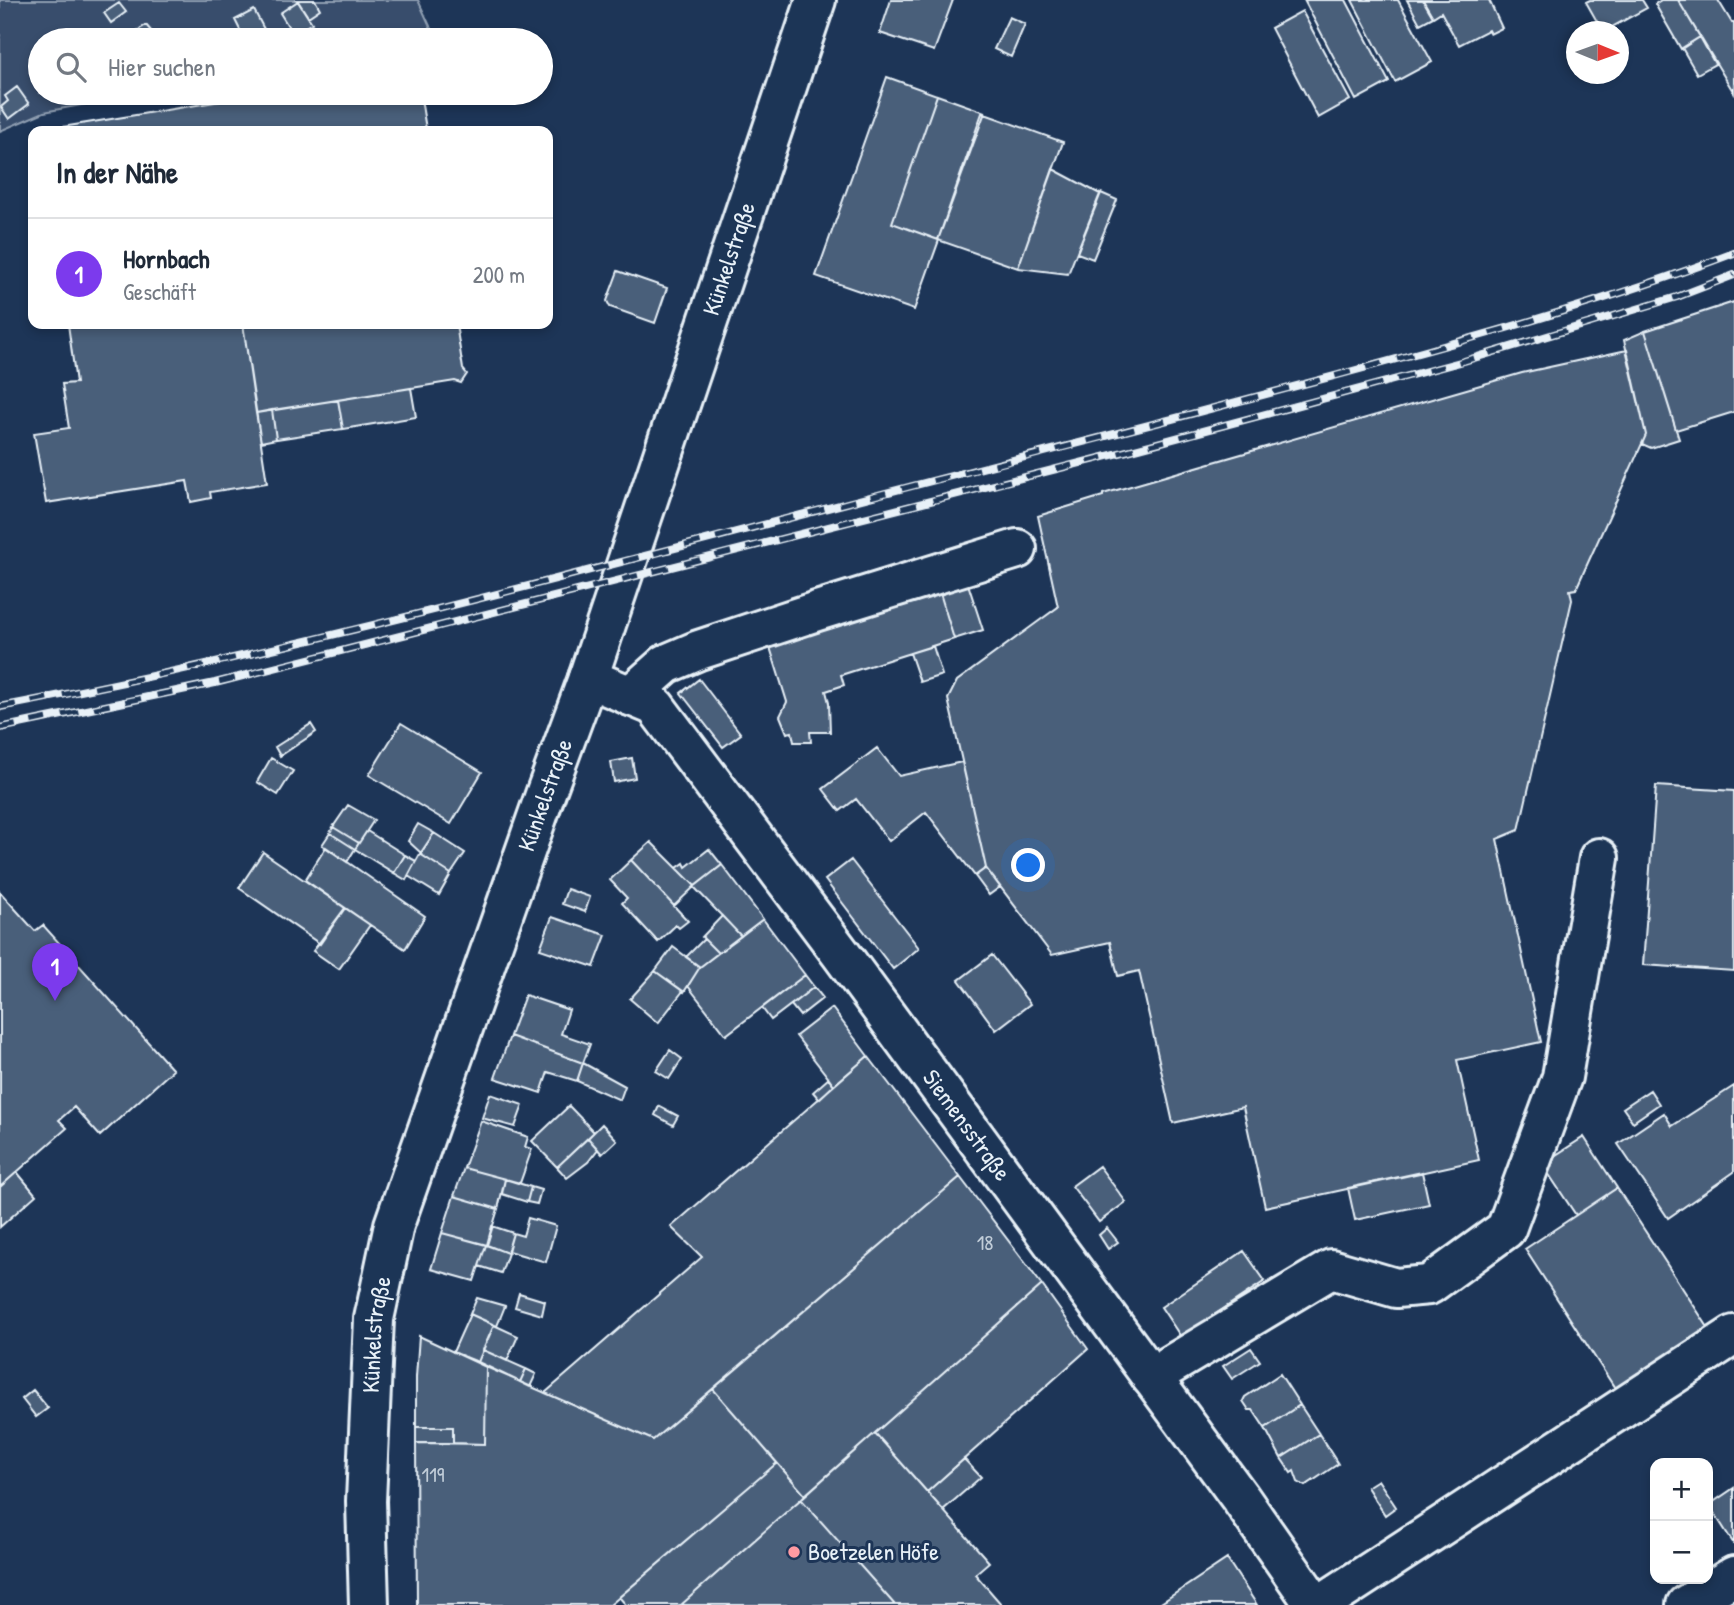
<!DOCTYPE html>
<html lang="de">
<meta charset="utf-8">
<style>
:root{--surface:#fff;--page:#f6f6f7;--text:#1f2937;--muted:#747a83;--line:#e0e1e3;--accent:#7c3aed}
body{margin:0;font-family:"Patrick Hand",sans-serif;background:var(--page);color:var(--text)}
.controls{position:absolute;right:21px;bottom:21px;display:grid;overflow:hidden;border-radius:14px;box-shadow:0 4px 10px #0003}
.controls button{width:63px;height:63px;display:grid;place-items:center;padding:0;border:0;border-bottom:2px solid var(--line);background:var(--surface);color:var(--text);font:35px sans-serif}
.compass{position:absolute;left:1566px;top:21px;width:63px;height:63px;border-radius:50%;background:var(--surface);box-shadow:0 4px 10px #0003;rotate:91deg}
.you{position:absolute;left:1029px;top:866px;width:24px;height:24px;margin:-18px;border:5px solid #fff;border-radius:50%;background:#1a73e8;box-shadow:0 0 0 10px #1a73e833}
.badge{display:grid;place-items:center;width:46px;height:46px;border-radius:50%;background:var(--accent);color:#fff;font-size:23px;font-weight:700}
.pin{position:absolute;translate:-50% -58px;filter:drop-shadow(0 2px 4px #0008)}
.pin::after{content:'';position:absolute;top:37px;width:24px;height:21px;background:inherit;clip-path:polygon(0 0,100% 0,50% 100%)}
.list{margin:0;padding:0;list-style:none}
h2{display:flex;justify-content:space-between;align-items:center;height:91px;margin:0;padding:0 28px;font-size:30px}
h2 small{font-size:23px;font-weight:400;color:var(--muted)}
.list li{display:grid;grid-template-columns:46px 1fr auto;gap:21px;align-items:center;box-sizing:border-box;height:112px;padding:0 28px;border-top:2px solid var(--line)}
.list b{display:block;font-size:26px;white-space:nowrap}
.list p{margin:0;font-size:23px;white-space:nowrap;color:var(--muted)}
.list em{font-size:23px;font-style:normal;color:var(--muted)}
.icon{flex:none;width:38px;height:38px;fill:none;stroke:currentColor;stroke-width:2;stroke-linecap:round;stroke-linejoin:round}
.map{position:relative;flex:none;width:1734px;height:1605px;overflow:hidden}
.search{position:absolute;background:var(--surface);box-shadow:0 4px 10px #0003;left:28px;top:28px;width:525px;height:77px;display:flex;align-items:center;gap:18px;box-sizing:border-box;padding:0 24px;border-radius:38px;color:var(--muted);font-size:26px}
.panel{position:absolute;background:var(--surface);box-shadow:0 4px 10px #0003;left:28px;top:126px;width:525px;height:203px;border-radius:14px}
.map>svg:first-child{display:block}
.green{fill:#374d6c;stroke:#909fb2;stroke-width:2}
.building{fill:#495e7a;stroke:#e8f1f8;stroke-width:2}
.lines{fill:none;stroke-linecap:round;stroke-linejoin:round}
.minor-casing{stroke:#e8f1f8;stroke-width:44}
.minor{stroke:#1d3557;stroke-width:38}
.rail-casing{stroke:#e8f1f8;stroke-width:8}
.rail{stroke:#1d3557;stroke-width:5;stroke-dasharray:16;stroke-linecap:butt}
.poi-dot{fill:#ff9aa2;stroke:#1d3557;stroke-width:2.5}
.labels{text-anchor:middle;stroke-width:6;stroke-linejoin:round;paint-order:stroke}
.number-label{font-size:21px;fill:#c0ccd8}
.street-label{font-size:24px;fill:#e8f1f8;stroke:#1d3557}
.poi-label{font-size:24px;fill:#e8f1f8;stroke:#1d3557;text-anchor:start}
</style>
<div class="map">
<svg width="1734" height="1605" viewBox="0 0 1734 1605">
<rect width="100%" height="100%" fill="#1d3557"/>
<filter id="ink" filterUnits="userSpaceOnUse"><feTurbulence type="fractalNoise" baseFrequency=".0143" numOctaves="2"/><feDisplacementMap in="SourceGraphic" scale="14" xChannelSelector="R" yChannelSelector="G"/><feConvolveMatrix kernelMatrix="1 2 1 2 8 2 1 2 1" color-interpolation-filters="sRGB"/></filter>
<g filter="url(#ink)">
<path class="green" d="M0,0H418L435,37L420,40H40V93H144L44,112L0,131Z"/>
<path class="building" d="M297,0H315L320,9L308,17Z
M891,0H953L934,51L880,33Z
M1304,0H1346L1389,82L1356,100Z
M1352,0H1398L1432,62L1395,82Z
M1407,0H1423L1433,17L1420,24Z
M1423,0H1489L1502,28L1490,34L1488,30L1459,45L1441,12L1433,17Z
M1590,0H1642L1647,8L1603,32L1586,2Z
M1661,0H1678L1700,37L1681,49L1655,4Z
M1678,0H1718L1732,23L1734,22V93Z
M298,1L312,23L293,34L280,13Z
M119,3L126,12L111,23L104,13Z
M254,10L266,33L254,40H245L235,20Z
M1302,11L1350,100L1318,118L1271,28Z
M1009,17L1025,24L1011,57L994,49Z
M146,25L157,38L154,40H123Z
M1700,37L1715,64L1697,74L1682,48Z
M887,77L937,95L892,223L939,240L914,310L816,276Z
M17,87L29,104L9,119L1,107L8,101L5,96Z
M270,93H420L426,129L410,131H38Z
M937,95L985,112L938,240L892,223Z
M982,113L1063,142L1018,268L938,240Z
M1053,169L1100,194L1068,274L1018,268Z
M1101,193L1117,200L1093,259L1077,253Z
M618,271L667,288L655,323L610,307L607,301Z
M1734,302V412L1676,430L1645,331Z
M68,324H243L267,483L210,492L211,498L191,502L187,481L46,503L34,433L69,428L62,384L76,383Z
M243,324H456L463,369L467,374L461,383L455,381L256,413Z
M1645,331L1679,439L1651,448L1642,444L1646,435L1624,340Z
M1627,350L1646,435L1576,589L1570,590L1572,600L1519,830L1497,839L1541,1042L1457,1060L1479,1160L1265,1207L1243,1107L1173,1123L1139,971L1118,976L1110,942L1052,955L986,868L948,699L957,681L1058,607L1038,516L1103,496V494L1522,373Z
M411,388L416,417L343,429L338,400Z
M338,400L343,429L276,439L272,410Z
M272,410L276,439L261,442L256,413Z
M968,584L983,630L954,639L940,593Z
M940,593L954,639L841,675L844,685L826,691L829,703L830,732H810L811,742H794L792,732L787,733L780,716L787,702L769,644Z
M933,646L942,675L920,682L910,653Z
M699,679L741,734L723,747L681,693Z
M401,723L482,772L451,824L369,775Z
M311,724L316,732L280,756L275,747Z
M877,748L899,776L962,762L986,868L975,876L926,812L889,841L856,799L840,811L823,789Z
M271,758L293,771L278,795L257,782Z
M632,758L635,778L614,782L611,762Z
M1656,786L1734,791V971L1643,965Z
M348,805L374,820L359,843L333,827Z
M418,824L434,833L421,853L408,841Z
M333,827L359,843L355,849L330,833Z
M367,831L405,855L394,873L355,849Z
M330,833L355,849L347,862L322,845Z
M434,833L465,853L451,874L420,854Z
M651,842L695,886L674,906L631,860Z
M326,847L425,916L405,949L305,880Z
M709,849L722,865L695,886L677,868L684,863L686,867Z
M263,852L345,908L320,944L239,888Z
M420,854L451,874L439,895L408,876Z
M405,855L416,861L406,880L394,873Z
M631,860L688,921L679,928L676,925L658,942L622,903L627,898L610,880Z
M851,860L919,948L893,969L825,880Z
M722,865L763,919L741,936L694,887Z
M986,868L1000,887L989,895L975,876Z
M567,889L590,897L585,912L562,904Z
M0,892L35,931L43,925L173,1070L100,1136L74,1107L59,1120L67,1128L0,1187Z
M345,908L370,925L339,969L313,951Z
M722,916L741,936L718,953L702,937Z
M552,917L606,935L594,967L540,949Z
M763,919L805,975L726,1035L688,986L700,967Z
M704,939L718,953L700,967L686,957Z
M673,947L700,967L684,992L655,971Z
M992,955L1030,1004L996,1030L959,980Z
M655,971L683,991L658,1023L630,999Z
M805,975L814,987L771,1020L762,1008Z
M814,987L823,998L800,1016L791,1005Z
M525,995L569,1010L561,1034L590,1044L583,1063L510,1036Z
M832,1008L868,1056L834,1085L796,1036Z
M510,1036L583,1063L577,1081L548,1072L541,1093L495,1078Z
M670,1050L682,1059L669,1079L656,1071Z
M868,1056L960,1177L653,1440L545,1393L702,1257L671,1227Z
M583,1063L625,1086L620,1100L577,1081Z
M829,1078L834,1085L819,1099L813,1092Z
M1734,1086V1172L1668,1218L1618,1144L1664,1113L1672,1126Z
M1650,1090L1659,1104L1633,1122L1623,1108Z
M490,1094L523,1105L515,1127L482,1118Z
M569,1106L594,1132L557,1167L532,1141Z
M659,1106L678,1116L673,1125L655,1115Z
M481,1121L528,1137L525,1147L532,1149L520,1183L464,1168Z
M602,1124L617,1140L602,1154L588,1138Z
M1584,1137L1617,1188L1576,1215L1542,1164Z
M588,1138L598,1149L588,1162L567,1178L557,1167Z
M1099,1166L1126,1202L1099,1222L1072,1186Z
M464,1168L505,1179L498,1209L454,1196Z
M17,1172L36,1195L0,1227V1187Z
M1422,1172L1429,1204L1355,1220L1348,1188Z
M960,1177L1042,1285L805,1495L713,1389Z
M505,1179L531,1187L527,1202L502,1194Z
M531,1187L541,1190L537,1204L527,1202Z
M1617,1188L1713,1335L1620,1396L1525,1249Z
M454,1196L498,1209L487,1245L442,1233Z
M528,1218L556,1226L546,1262L508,1251L513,1233L523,1236Z
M492,1226L513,1233L507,1253L487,1245Z
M1107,1228L1118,1242L1108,1249L1099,1235Z
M442,1233L486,1245L474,1281L431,1269Z
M486,1245L508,1253L501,1273L479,1266Z
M1244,1251L1265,1281L1181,1337L1161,1307Z
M1042,1285L1088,1349L927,1492L875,1433Z
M519,1293L545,1301L542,1315L515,1307Z
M477,1298L505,1306L497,1326L470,1314Z
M470,1314L494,1325L478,1362L453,1352Z
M494,1325L518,1336L507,1361L483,1350Z
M419,1336L486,1367L485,1444L453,1443V1427H416V1377Z
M1251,1348L1260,1361L1232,1379L1223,1366Z
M483,1350L526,1369L520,1382L478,1362Z
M486,1367L653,1440L713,1389L777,1463L610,1605H417L416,1443L485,1444Z
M526,1369L536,1374L530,1387L520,1382Z
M1280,1374L1300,1405L1265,1428L1253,1410H1249L1243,1401L1245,1397Z
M33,1390L48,1408L36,1417L22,1399Z
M1300,1405L1319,1434L1281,1458L1265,1428Z
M416,1427H453V1443H416Z
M875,1433L989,1562L975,1574L1002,1605H895L801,1499Z
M1319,1434L1338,1464L1305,1486L1298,1482L1294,1471L1291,1473L1281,1458Z
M964,1459L981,1477L943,1510L927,1492Z
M777,1463L805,1495L801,1499L681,1605H626L619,1597Z
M1378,1480L1396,1507L1385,1515L1367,1487Z
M1734,1488V1544L1709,1505Z
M801,1499L895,1605H681Z
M1227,1559L1257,1605H1158Z"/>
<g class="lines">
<defs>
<g id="minor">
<path id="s1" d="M588,678L655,706L841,954L1241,1499L1315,1605"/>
<path d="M630,696L666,664L699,650L817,611L1017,549"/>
<path d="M1151,1377L1331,1269L1396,1288L1429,1285L1506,1229L1562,1077L1599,858"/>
<path id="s2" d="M369,1605L366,1501L374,1319L394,1225L546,792L588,678L816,0"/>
<path d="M1320,1605L1734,1335"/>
<path d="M1686,1605L1734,1576"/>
</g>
</defs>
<use href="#minor" class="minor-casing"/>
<use href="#minor" class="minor"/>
<defs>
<path id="rail" d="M0,707C310,648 614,563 920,484C1059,449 1199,412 1338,375C1471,339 1605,302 1734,253
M0,728L215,683L1139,448L1464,361L1677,297L1734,275"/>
</defs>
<use href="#rail" class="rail-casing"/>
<use href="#rail" class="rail"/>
</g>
</g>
<circle class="poi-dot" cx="794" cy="1552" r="7"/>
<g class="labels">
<g class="number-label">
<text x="985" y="1250">18</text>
<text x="433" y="1482">119</text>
</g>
<g class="street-label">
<text dy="8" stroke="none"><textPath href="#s2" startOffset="1405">Künkelstraße</textPath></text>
<text dy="8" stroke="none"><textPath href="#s2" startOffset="838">Künkelstraße</textPath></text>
<text dy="8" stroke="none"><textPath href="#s1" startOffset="595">Siemensstraße</textPath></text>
<text dy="8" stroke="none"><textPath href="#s2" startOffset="271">Künkelstraße</textPath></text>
</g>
<g class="poi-label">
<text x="808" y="1560">Boetzelen Höfe</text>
</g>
</g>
</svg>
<div class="controls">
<button>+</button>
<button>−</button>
</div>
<svg class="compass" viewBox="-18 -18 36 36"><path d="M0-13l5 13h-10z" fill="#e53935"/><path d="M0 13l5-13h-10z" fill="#747a83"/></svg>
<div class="you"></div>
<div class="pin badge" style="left:55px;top:1001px">1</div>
<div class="search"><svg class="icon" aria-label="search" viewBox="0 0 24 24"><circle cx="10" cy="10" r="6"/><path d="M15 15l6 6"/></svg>Hier suchen</div>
<section class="panel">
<h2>In der Nähe<small></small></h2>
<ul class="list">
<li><span class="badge">1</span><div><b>Hornbach</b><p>Geschäft</p></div><em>200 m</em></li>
</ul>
</section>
</div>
